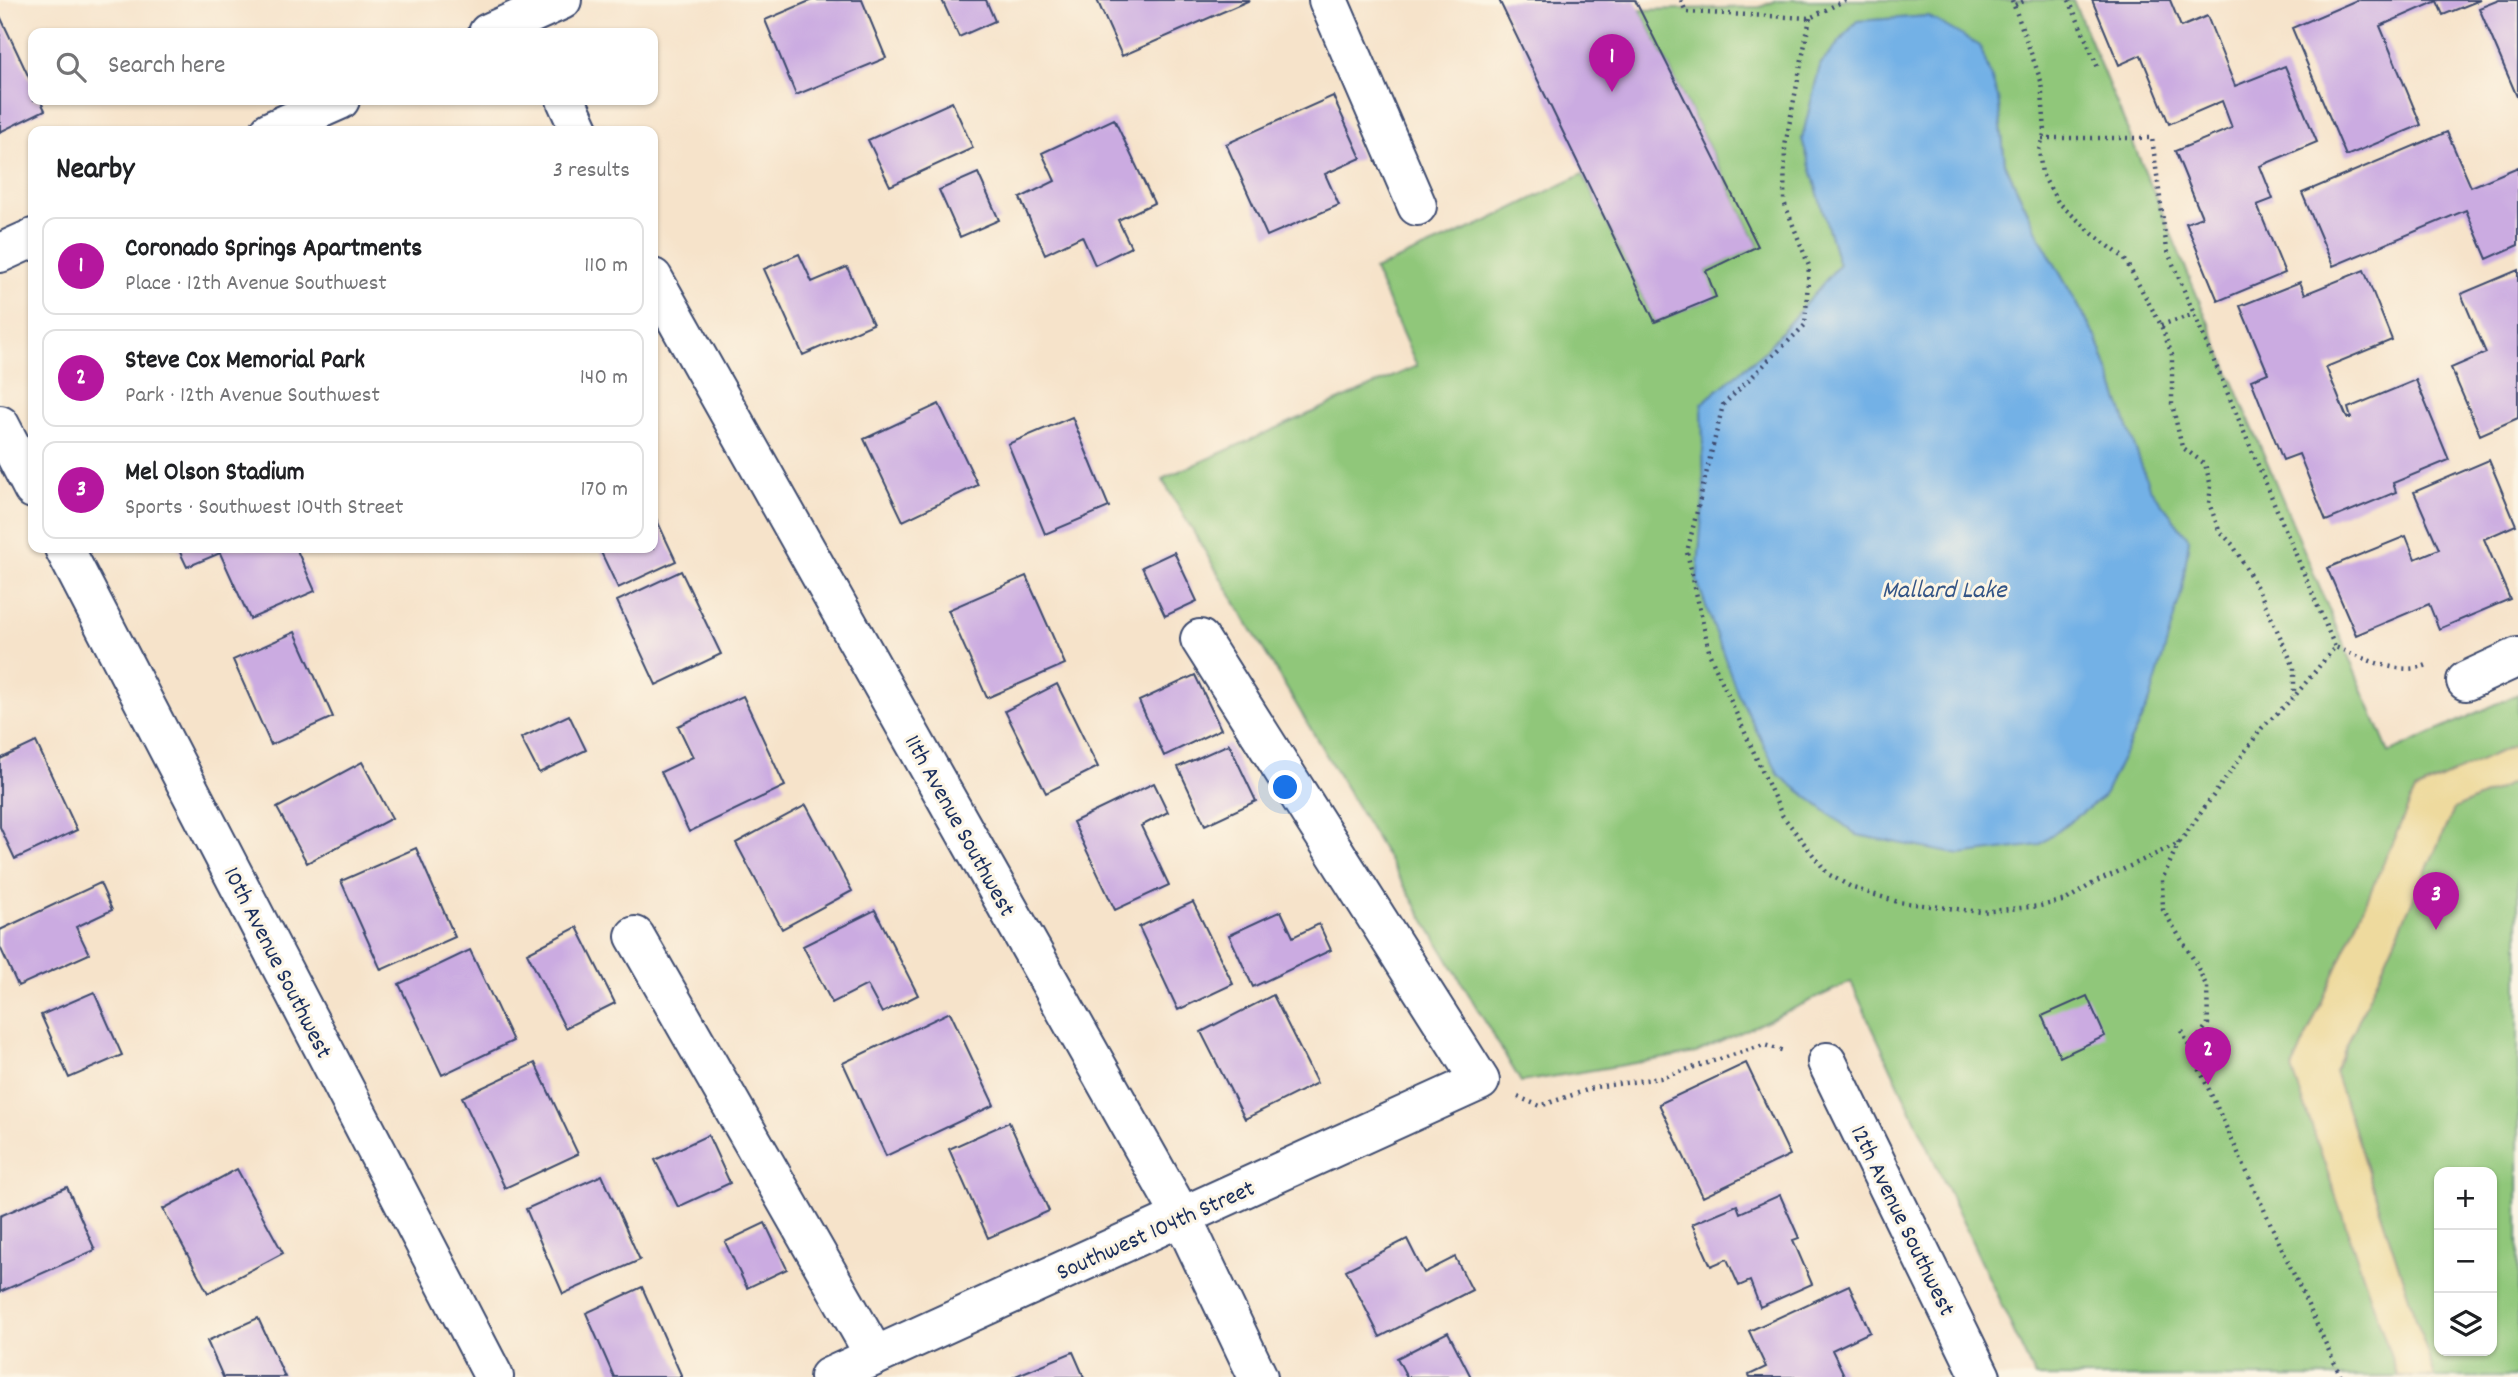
<!DOCTYPE html>
<meta charset="utf-8">
<style>
:root{--surface:#fff;--page:#f6f6f6;--text:#202124;--muted:#757577;--line:#e0e0e0;--accent:#b5179e}
body{margin:0;font-family:Dekko,sans-serif;background:var(--page);color:var(--text)}
.controls{position:absolute;right:21px;bottom:21px;display:grid;overflow:hidden;border-radius:14px;box-shadow:0 2px 5px #0004}
.controls button{width:63px;height:63px;display:grid;place-items:center;padding:0;border:0;border-bottom:2px solid var(--line);background:var(--surface);color:var(--text);font:35px sans-serif}
.you{position:absolute;left:1286px;top:788px;width:24px;height:24px;margin:-18px;border:5px solid #fff;border-radius:50%;background:#1a73e8;box-shadow:0 0 0 10px #1a73e833}
.badge{display:grid;place-items:center;width:46px;height:46px;border-radius:50%;background:var(--accent);color:#fff;font-size:23px;font-weight:700}
.pin{position:absolute;translate:-50% -58px;filter:drop-shadow(0 2px 4px #0008)}
.pin::after{content:'';position:absolute;top:37px;width:24px;height:21px;background:inherit;clip-path:polygon(0 0,100% 0,50% 100%)}
.list{margin:0;padding:0;list-style:none}
h2{display:flex;justify-content:space-between;align-items:center;height:91px;margin:0;padding:0 28px;font-size:30px}
h2 small{font-size:23px;font-weight:400;color:var(--muted)}
.list li{display:grid;grid-template-columns:46px 1fr auto;gap:21px;align-items:center;box-sizing:border-box;height:98px;margin:0 14px 14px;padding:0 14px;border:2px solid var(--line);border-radius:14px}
.list b{display:block;font-size:26px;white-space:nowrap}
.list p{margin:0;font-size:23px;white-space:nowrap;color:var(--muted)}
.list em{font-size:23px;font-style:normal;color:var(--muted)}
.icon{flex:none;width:38px;height:38px;fill:none;stroke:currentColor;stroke-width:2;stroke-linecap:round;stroke-linejoin:round}
.map{position:relative;flex:none;width:2518px;height:1377px;overflow:hidden}
.search{position:absolute;background:var(--surface);box-shadow:0 2px 5px #0004;left:28px;top:28px;width:630px;height:77px;display:flex;align-items:center;gap:18px;box-sizing:border-box;padding:0 24px;border-radius:14px;color:var(--muted);font-size:26px}
.panel{position:absolute;background:var(--surface);box-shadow:0 2px 5px #0004;left:28px;top:126px;width:630px;height:427px;border-radius:14px}
.map>svg:first-child{display:block}
.green{fill:#90c77a;stroke:#567b6c;stroke-width:2;fill-rule:evenodd}
.sand{fill:#eeda9e;stroke:#84847e;stroke-width:2}
.water{fill:#73b1e6;stroke:#4770a2;stroke-width:2}
.building{fill:#cbabe1}
.lines{fill:none;stroke-linecap:round;stroke-linejoin:round}
.minor-casing{stroke:#3c4a6e;stroke-width:42}
.path{stroke:#3c4a6e;stroke-width:4.5;stroke-dasharray:2 5;stroke-linecap:butt}
.minor{stroke:#fff;stroke-width:38}
.labels{text-anchor:middle;stroke-width:6;stroke-linejoin:round;paint-order:stroke}
.street-label{font-size:24px;fill:#1b2f5e;stroke:#fcf5e5}
.water-label{font-size:26px;font-style:italic;fill:#355687;stroke:#fcf5e5}
</style>
<div class="map">
<svg width="2518" height="1377" viewBox="0 0 2518 1377">
<rect width="100%" height="100%" fill="#fcf5e5"/>
<filter id="ink" filterUnits="userSpaceOnUse"><feTurbulence type="fractalNoise" baseFrequency=".0143" numOctaves="2"/><feDisplacementMap in="SourceGraphic" scale="14" xChannelSelector="R" yChannelSelector="G"/><feConvolveMatrix kernelMatrix="1 2 1 2 8 2 1 2 1" color-interpolation-filters="sRGB"/></filter>
<filter id="wash" filterUnits="userSpaceOnUse"><feTurbulence type="fractalNoise" baseFrequency=".00686" numOctaves="4" result="noise"/><feDisplacementMap in="SourceGraphic" scale="28" xChannelSelector="R" yChannelSelector="G"/><feGaussianBlur stdDeviation="1.57" result="paint"/><feColorMatrix in="noise" values="0 0 0 0 0 0 0 0 0 0 0 0 0 0 0 0 0 1.4 0 .05"/><feComposite in="paint" operator="in"/></filter>
<g filter="url(#wash)">
<rect width="100%" height="100%" fill="#f6e3ca"/>
<path class="green" d="M1778,0H2073L2389,753L2518,694V1377H2035L1851,982L1696,1053L1521,1082L1162,479L1417,366L1374,270L1481,224L1583,174L1655,322L1715,297L1706,271L1758,245L1640,10L1760,7ZM1928,16L1998,97L2005,163L2040,238L2097,339L2149,487L2189,539L2150,701L2103,797L2039,845L1704,489L1702,403L1764,352L1839,265L1802,139L1820,65L1857,21ZM2439,1172H2492V1351H2439Z"/>
<path class="sand" d="M2518,743V780L2454,809L2335,1072L2435,1377H2398L2292,1069L2415,791Z"/>
<path class="water" d="M1928,16L1980,46L1998,97L2005,164L2040,238L2097,339L2149,487L2189,539L2182,590L2150,701L2103,797L2039,845L1960,855L1857,835L1779,775L1737,692L1697,581L1704,489L1702,403L1764,352L1839,265L1802,139L1820,65L1857,21Z"/>
<g id="blocks">
<path class="building" d="M812,0H862L886,58L796,95L765,20Z
M942,0H986L995,21L959,37Z
M1097,0H1250L1122,56Z
M1499,0H1635L1758,246L1706,271L1716,297L1655,322Z
M2092,0H2170L2181,27L2207,16L2235,86L2285,66L2317,142L2260,166L2273,199L2257,205L2285,273L2218,301L2186,223L2202,217L2175,151L2232,128L2222,101L2169,124L2141,55L2119,65Z
M2357,0H2480L2443,15L2437,1L2380,26L2421,125L2346,156L2292,28Z
M2499,0H2518V99L2479,8Z
M0,16L33,86V100H40L45,110L0,132Z
M1333,96L1361,158L1325,174L1339,205L1267,236L1226,144Z
M952,102L973,148L890,186L868,140Z
M1114,119L1154,203L1118,220L1131,247L1095,265L1082,236L1045,254L1020,198L1055,181L1042,153Z
M2447,132L2471,187L2518,167V245L2487,259L2466,210L2333,266L2302,193Z
M978,173L999,220L960,237L939,190Z
M799,254L812,282L847,267L873,324L803,355L764,269Z
M2364,270L2392,340L2326,367L2347,418H2351L2348,408L2416,380L2449,460L2393,483L2396,492L2326,521L2299,454L2283,460L2251,380L2268,373L2240,306L2300,282L2305,294Z
M2518,270V418L2480,435L2451,368L2486,353L2461,294Z
M939,404L978,485L903,521L864,439Z
M1072,417L1109,507L1045,534L1008,444Z
M2489,460L2516,525L2484,539L2510,599L2439,629L2429,604L2356,635L2327,568L2406,536L2415,559L2439,549L2414,492Z
M653,512L676,561L618,588L599,548H653Z
M178,548H296L315,591L250,619L220,553L187,567Z
M1174,552L1197,601L1165,616L1142,567Z
M681,571L721,654L656,685L617,601Z
M1026,576L1065,664L987,698L948,610Z
M295,632L333,717L271,745L233,660Z
M1195,675L1221,729L1164,756L1139,701Z
M1057,684L1098,767L1046,793L1005,711Z
M743,696L785,786L689,832L661,772L693,757L678,726Z
M569,715L586,750L539,773L521,738Z
M36,742L77,830L15,859L0,827V759Z
M1229,744L1256,801L1205,825L1178,767Z
M362,762L392,818L307,863L277,808Z
M1154,783L1168,812L1141,826L1169,885L1115,910L1073,822Z
M806,805L852,891L782,929L736,843Z
M416,848L455,937L381,970L341,881Z
M100,883L112,910L76,927L89,954L18,986L0,947V930Z
M1193,902L1233,984L1178,1010L1139,927Z
M875,910L918,995L882,1013L867,985L832,1003L803,946Z
M1281,911L1293,937L1319,924L1331,950L1253,987L1229,935Z
M577,927L615,1003L565,1028L527,953Z
M470,950L513,1041L442,1075L399,984Z
M94,992L122,1055L69,1078L41,1015Z
M1273,995L1317,1083L1245,1119L1201,1032Z
M2087,996L2105,1036L2060,1057L2042,1016Z
M950,1012L994,1105L886,1156L843,1063Z
M535,1063L578,1154L505,1188L462,1097Z
M1746,1063L1790,1155L1703,1197L1659,1104Z
M1009,1122L1049,1211L988,1238L949,1149Z
M708,1135L730,1183L678,1207L655,1160Z
M237,1169L283,1253L208,1293L163,1209Z
M602,1175L640,1260L563,1294L526,1209Z
M67,1187L95,1250L0,1292V1216Z
M1780,1195L1799,1238L1793,1240L1812,1284L1760,1307L1750,1281L1739,1286L1727,1259L1711,1266L1692,1224L1737,1205L1740,1213Z
M765,1223L787,1269L747,1288L725,1242Z
M1407,1239L1424,1273L1455,1257L1472,1290L1380,1337L1346,1270Z
M1849,1285L1870,1332L1832,1350L1845,1377H1750L1749,1375L1766,1367L1749,1331Z
M642,1287L682,1377H614L586,1313Z
M258,1318L285,1377H223L207,1341Z
M1448,1332L1471,1377H1407L1397,1358Z
M1073,1352L1084,1377H1013Z"/>
</g>
</g>
<g filter="url(#ink)">
<use href="#blocks" fill-opacity="0" stroke="#3c4a6e" stroke-width="2"/>
<g class="lines">
<defs>
<path id="minor" d="M1328,0L1417,206
M488,33L562,0
M566,100L580,131
M270,131L340,100
M0,253L33,238
M653,278L1182,1217L1258,1377
M0,425L33,489
M64,548L494,1377
M2466,681L2518,657
M635,936L875,1356
M1827,1062L1981,1377
M829,1377L1480,1081L1200,639"/>
</defs>
<use href="#minor" class="minor-casing"/>
<path class="path" d="M1681,0L1686,12L1810,18L1845,0
M2012,0L2041,81L2045,131L2039,150L2042,174L2058,202L2093,234L2124,258L2161,325L2172,355V404L2182,447L2205,464L2211,486L2209,503L2219,530L2233,545L2260,593L2294,667V696
M2069,0L2099,70
M2015,5L2026,0
M1810,18L1785,146L1784,202L1809,266L1805,325L1723,405L1687,552L1710,655L1782,815L1828,874L1853,888L1898,902L1981,912L2040,906L2066,900L2092,884L2179,843L2262,728L2294,697L2335,647C2362,657 2399,677 2427,665
M2042,138H2152L2167,250L2335,647
M2161,325L2195,314
M2179,842L2162,880L2163,910L2194,960L2207,987L2208,1024L2190,1048
M2182,1031L2341,1377
M1518,1097L1540,1106L1596,1087L1660,1078L1764,1045L1785,1051"/>
<use href="#minor" class="minor"/>
</g>
</g>
<g class="labels">
<g class="street-label">
<text transform="translate(961 825) rotate(61)" y="8">11th Avenue Southwest</text>
<text transform="translate(279 962) rotate(63)" y="8">10th Avenue Southwest</text>
<text transform="translate(1904 1220) rotate(64)" y="8">12th Avenue Southwest</text>
<text transform="translate(1155 1229) rotate(-24)" y="8">Southwest 104th Street</text>
</g>
<g class="water-label">
<text x="1944" y="597">Mallard Lake</text>
</g>
</g>
</svg>
<div class="controls">
<button>+</button>
<button>−</button>
<button><svg class="icon" aria-label="layers" viewBox="0 0 24 24"><path d="M12 4l9 5-9 5-9-5zM3 14l9 5 9-5"/></svg></button>
</div>
<div class="you"></div>
<div class="pin badge" style="left:1612px;top:92px">1</div>
<div class="pin badge" style="left:2208px;top:1085px">2</div>
<div class="pin badge" style="left:2436px;top:930px">3</div>
<div class="search"><svg class="icon" aria-label="search" viewBox="0 0 24 24"><circle cx="10" cy="10" r="6"/><path d="M15 15l6 6"/></svg>Search here</div>
<section class="panel">
<h2>Nearby<small>3 results</small></h2>
<ul class="list">
<li><span class="badge">1</span><div><b>Coronado Springs Apartments</b><p>Place · 12th Avenue Southwest</p></div><em>110 m</em></li>
<li><span class="badge">2</span><div><b>Steve Cox Memorial Park</b><p>Park · 12th Avenue Southwest</p></div><em>140 m</em></li>
<li><span class="badge">3</span><div><b>Mel Olson Stadium</b><p>Sports · Southwest 104th Street</p></div><em>170 m</em></li>
</ul>
</section>
</div>
